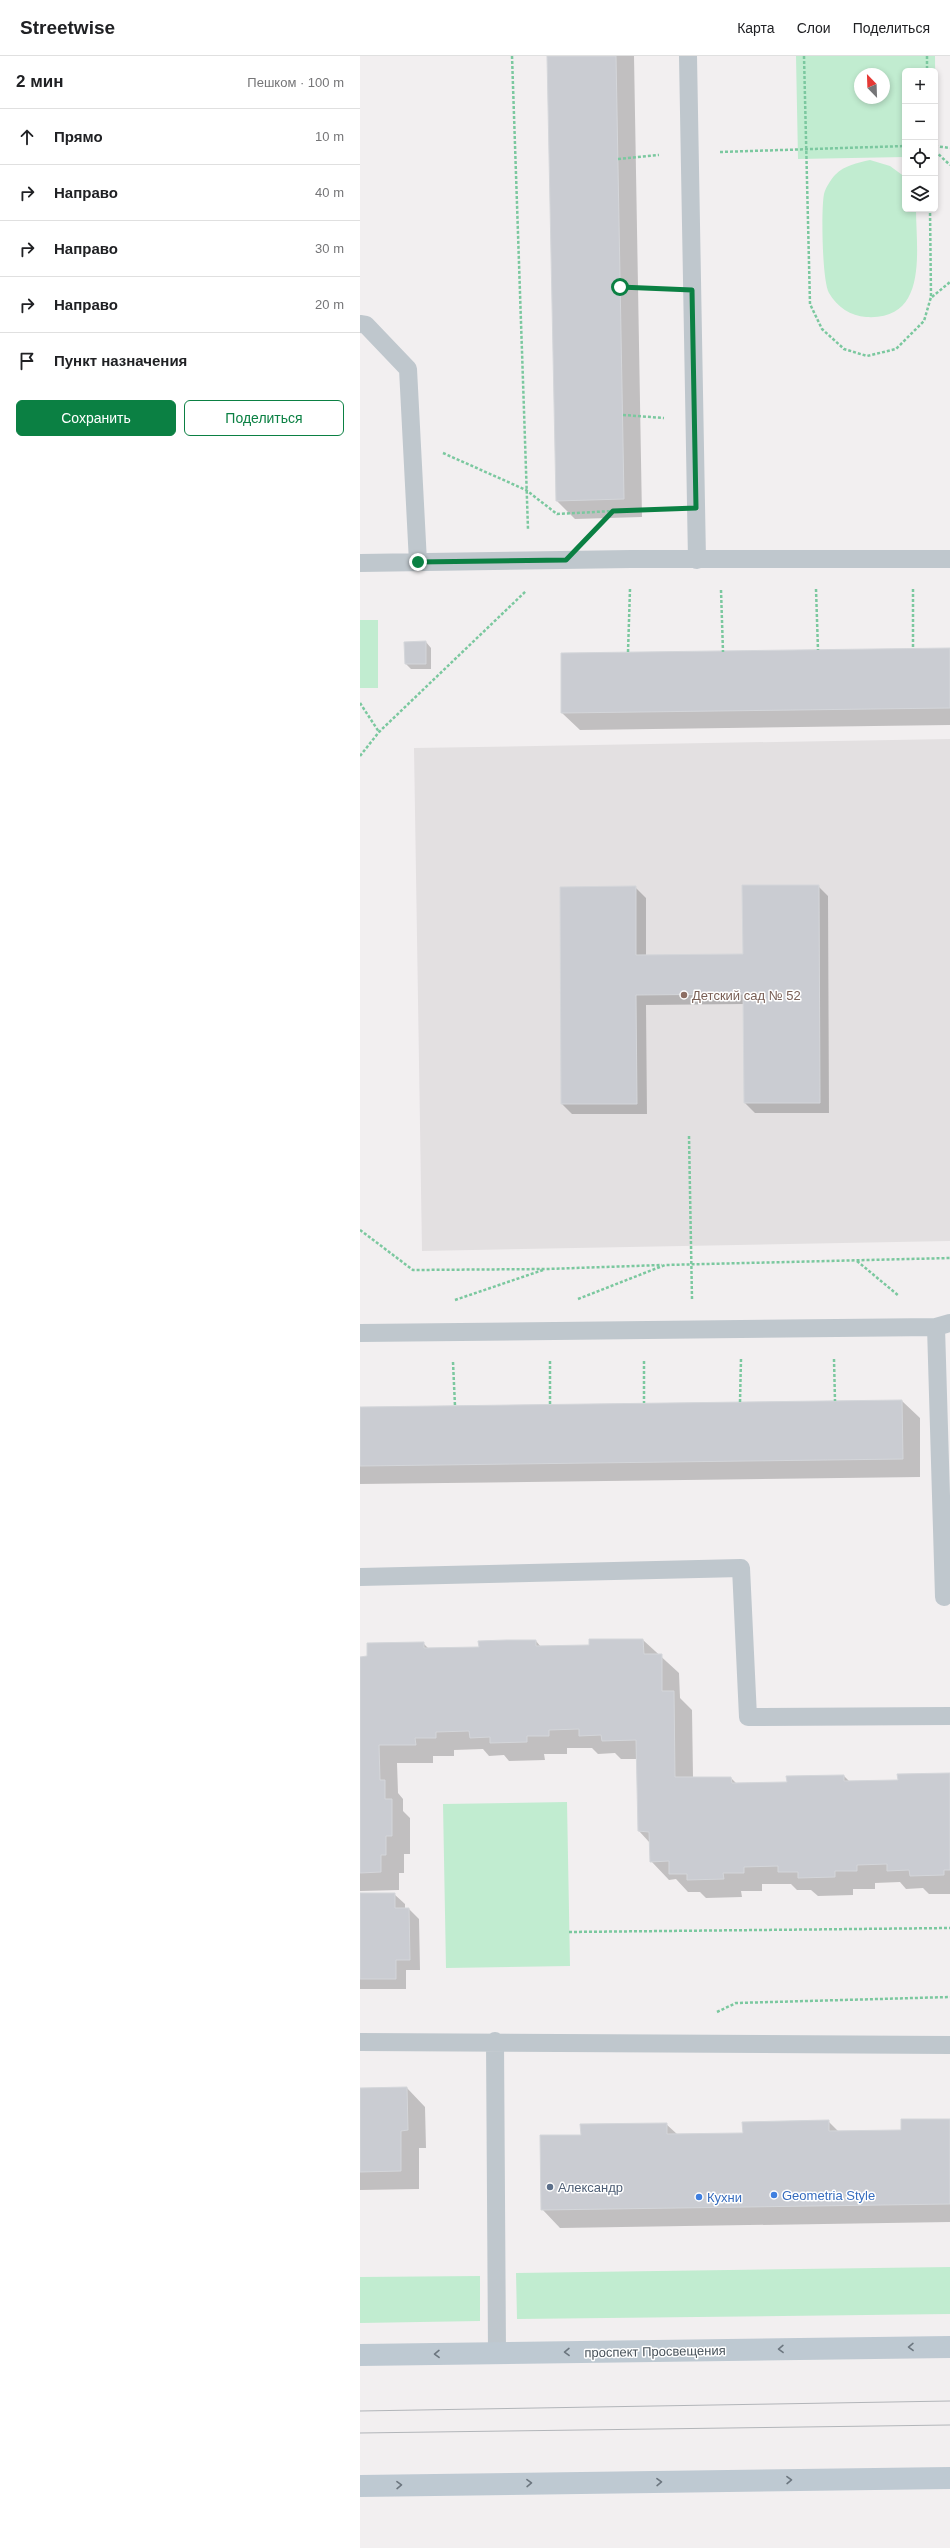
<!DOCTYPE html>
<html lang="ru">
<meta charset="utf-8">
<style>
:root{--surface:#fff;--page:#f2f2f2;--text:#202124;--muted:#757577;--line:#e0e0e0;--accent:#0b8043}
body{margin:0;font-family:Arial,sans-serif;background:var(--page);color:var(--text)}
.controls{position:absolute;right:12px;top:12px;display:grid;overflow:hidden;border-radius:6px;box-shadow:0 2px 6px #0003}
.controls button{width:36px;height:36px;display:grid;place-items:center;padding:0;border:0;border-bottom:1px solid var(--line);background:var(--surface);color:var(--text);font:20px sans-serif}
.compass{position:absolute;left:494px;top:12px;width:36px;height:36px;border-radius:50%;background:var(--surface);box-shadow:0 2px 6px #0003;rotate:337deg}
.stop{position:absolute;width:12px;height:12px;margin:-9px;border:3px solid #0b8043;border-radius:50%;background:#fff}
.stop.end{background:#0b8043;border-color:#fff;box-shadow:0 1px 4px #0008}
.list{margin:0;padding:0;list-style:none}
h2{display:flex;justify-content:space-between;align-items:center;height:52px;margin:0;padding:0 16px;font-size:17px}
h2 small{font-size:13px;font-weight:400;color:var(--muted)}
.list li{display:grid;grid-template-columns:26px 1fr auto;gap:12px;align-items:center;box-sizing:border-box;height:56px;padding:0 16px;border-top:1px solid var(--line)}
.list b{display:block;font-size:15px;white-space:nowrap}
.list em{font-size:13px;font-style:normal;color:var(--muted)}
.actions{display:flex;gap:8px;padding:12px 16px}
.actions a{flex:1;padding:9px 0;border:1px solid var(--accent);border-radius:6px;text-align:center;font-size:14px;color:var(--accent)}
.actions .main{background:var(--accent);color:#fff}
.icon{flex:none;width:22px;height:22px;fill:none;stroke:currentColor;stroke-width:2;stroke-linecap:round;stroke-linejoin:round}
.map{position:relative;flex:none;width:590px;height:2492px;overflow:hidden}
header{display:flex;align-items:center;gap:24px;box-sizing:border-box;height:56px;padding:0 20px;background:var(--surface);border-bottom:1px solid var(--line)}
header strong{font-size:19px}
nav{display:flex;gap:22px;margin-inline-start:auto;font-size:14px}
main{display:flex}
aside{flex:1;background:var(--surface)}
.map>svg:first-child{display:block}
.education{fill:#e3e0e1}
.green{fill:#c1ecd0;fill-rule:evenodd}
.shadow{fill:#0003}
.building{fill:#caccd2;stroke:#d4d6da}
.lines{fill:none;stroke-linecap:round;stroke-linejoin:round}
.path{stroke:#7bc89f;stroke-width:2.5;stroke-dasharray:3 2;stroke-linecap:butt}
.service{stroke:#bfc7cd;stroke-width:18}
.secondary{stroke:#bec9d2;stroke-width:22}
.tram{stroke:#b2b5b9;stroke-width:1}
.oneway{stroke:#6c767f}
.route{stroke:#0b8043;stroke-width:5}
.education-dot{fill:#8d6e63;stroke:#fff;stroke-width:1.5}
.service-dot{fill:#5c6f8a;stroke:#fff;stroke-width:1.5}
.shop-dot{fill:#3f7fe0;stroke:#fff;stroke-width:1.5}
.labels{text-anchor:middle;stroke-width:3;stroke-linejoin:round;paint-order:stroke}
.education-label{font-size:13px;fill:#785e54;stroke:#fff;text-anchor:start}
.service-label{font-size:13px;fill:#4e5e75;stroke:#fff;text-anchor:start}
.shop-label{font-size:13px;fill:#366cbe;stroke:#fff;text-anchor:start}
.street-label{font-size:13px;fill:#49535b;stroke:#fff}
</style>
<header>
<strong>Streetwise</strong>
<nav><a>Карта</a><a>Слои</a><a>Поделиться</a></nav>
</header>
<main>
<aside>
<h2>2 мин<small>Пешком · 100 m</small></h2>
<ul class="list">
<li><svg class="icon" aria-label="ahead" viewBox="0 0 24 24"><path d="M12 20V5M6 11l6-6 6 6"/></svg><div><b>Прямо</b></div><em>10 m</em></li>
<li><svg class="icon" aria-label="right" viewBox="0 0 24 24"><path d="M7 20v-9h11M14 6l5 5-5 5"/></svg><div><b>Направо</b></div><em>40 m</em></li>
<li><svg class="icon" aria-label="right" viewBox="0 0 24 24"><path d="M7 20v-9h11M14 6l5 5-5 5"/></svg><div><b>Направо</b></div><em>30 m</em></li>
<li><svg class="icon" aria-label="right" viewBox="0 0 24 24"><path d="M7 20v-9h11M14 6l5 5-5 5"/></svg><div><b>Направо</b></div><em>20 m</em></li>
<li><svg class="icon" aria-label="arrive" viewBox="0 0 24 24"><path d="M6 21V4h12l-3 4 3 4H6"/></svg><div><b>Пункт назначения</b></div></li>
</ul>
<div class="actions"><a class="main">Сохранить</a><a>Поделиться</a></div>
</aside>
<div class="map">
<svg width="590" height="2492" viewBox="0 0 590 2492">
<rect width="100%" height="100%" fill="#f2eff0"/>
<path class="education" d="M590,683V1185L62,1195L54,692Z"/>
<path class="green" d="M436,0H575L576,101L575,15H545V101L438,103ZM500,18H524V42H500Z
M510,104L530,110L545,121V153H556C556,194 569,265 506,261C491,260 477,251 469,237C462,225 461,153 464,138C465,133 471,123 475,119C485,109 497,107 510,104Z
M0,564H18V632H0Z
M207,1746L210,1910L86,1912L83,1748Z
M590,2211V2258L157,2263L156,2217Z
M120,2220V2265L0,2267V2221Z"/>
<path class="shadow" d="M188,0H274L282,461L215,463L197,445Z
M66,586L71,592V613H51L46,608Z
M590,593V669L220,674L202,657Z
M458,830L468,840L469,1057H395L385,1047L384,948L286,949L287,1058H212L202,1048L275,831L286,842V900L384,899Z
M542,1345L560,1362V1421L0,1428V1352Z
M230,1584H283L319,1617L320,1642L332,1654L333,1722H371L377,1728L428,1727L484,1720L490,1726L539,1725L590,1718V1838H569L563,1832L546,1833L540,1826L515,1827V1833H493V1839L458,1840L451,1834H437L431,1828H402V1835H381L382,1841L346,1842L340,1836H328L316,1823L309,1824L291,1805L290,1787L279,1775L277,1703H261L255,1697L238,1698L232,1692H207V1698H184L185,1704L149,1705L144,1699L129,1700L123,1693L94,1694V1700H73V1707H37L38,1737L43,1743V1755L50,1762V1798H44V1817H39V1834L0,1835V1602L63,1587L69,1593L120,1592L176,1585L181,1591L230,1590Z
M0,1838H34L45,1848V1853H49L59,1863L60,1914H46V1933H0Z
M47,2032L65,2051L66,2092H59V2133L0,2134V2033Z
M590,2064V2166L200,2172L182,2153L222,2080L306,2068L317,2078H384L468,2065L479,2076L542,2075Z"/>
<path class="building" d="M187,0H256L264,443L196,445Z
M66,585V608H45L44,586Z
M590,592V652L201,657V597Z
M382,829H459L460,1047H384L383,938L276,939L277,1048H201L200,831L276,830V899L383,898Z
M542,1344L543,1403L0,1410V1351Z
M229,1583H283L284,1598H302V1635H314L315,1721H371L372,1727L427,1726L426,1720L484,1719V1725L538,1724L537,1718L590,1717V1814H584V1819L550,1820L549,1814L527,1815V1808L497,1809V1815H475V1821L438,1822V1816H418V1810L384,1811V1817H363L364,1823L327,1824V1818H309V1805L290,1806L289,1776L278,1775L276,1684L242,1685L241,1679L219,1680V1673L189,1674V1680H167V1686L130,1687V1681L110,1682L109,1675L76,1676V1682H55L56,1689H19L20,1724H25V1743H32V1780H26V1799H21V1816L0,1817V1601L7,1600V1587L64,1586V1592L119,1591L118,1585L147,1584H176V1590L229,1589Z
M0,1837H35V1852H49L50,1904H36V1923H0Z
M47,2031L48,2074L41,2075V2115L0,2116V2032Z
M541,2063H590V2148L181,2154L180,2079H221L220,2068L307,2067V2078L383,2077L382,2066L469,2064V2075L541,2074Z"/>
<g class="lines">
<path class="path" d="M152,0L168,473
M444,0L450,248L462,273L484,293L507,300L536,293L564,265L571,241L570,153
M567,0V15
M575,90L590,92
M575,95L590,109
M360,96L545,90
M258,103L299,99
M260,231L302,233
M572,241L590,226
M263,359L304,362
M83,397L166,434L197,458L253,455
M236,472L253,455L306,453
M456,533L458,594
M553,533V593
M361,534L363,596
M268,596L270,533
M0,647L19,676
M0,700L19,676L166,535
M329,1080L332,1243
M0,1174L53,1214L187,1213L302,1209
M497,1205L539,1240
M218,1243L305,1209L590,1202
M95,1244L183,1214
M474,1303L475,1345
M284,1305V1347
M93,1306L95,1350
M380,1346L381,1303
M190,1348V1305
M209,1876L590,1872
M357,1956L376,1947L590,1941"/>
<path class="service" d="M328,0L337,504
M0,268L6,269L48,313L58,506
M0,507L271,503H590
M576,1271L584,1541
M0,1277L576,1271L590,1267
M0,1521L381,1512L388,1661L590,1660
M135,1985L137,2297
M0,1986L590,1989"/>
<path class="secondary" d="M0,2299L590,2291
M0,2430L590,2422"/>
<path class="tram" d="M0,2355L590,2345
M0,2377L590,2369"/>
</g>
<defs><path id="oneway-chevron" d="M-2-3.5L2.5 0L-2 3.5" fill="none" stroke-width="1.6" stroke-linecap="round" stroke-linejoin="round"/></defs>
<g class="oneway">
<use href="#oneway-chevron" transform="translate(551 2291) rotate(179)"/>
<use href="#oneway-chevron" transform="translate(421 2293) rotate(179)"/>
<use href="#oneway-chevron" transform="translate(207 2296) rotate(179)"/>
<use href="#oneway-chevron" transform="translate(77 2298) rotate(179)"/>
<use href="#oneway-chevron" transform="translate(429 2424) rotate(-1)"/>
<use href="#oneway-chevron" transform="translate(299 2426) rotate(-1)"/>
<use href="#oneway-chevron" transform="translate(169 2427) rotate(-1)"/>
<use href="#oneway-chevron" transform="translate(39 2429) rotate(-1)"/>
</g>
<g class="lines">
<path class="route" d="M58,506L206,504L253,455L336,452L332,234L260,231"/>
</g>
<circle class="education-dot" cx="324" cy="939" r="4"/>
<circle class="service-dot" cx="190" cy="2131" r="4"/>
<g class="shop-dot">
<circle cx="414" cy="2139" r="4"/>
<circle cx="339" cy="2141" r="4"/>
</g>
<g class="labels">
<g class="education-label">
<text x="332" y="944">Детский сад № 52</text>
</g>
<g class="service-label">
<text x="198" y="2136">Александр</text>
</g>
<g class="shop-label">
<text x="422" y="2144">Geometria Style</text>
<text x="347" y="2146">Кухни</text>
</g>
<g class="street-label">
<text transform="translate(295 2295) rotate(-1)" y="5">проспект Просвещения</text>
</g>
</g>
</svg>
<div class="controls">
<button>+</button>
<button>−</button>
<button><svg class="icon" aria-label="locate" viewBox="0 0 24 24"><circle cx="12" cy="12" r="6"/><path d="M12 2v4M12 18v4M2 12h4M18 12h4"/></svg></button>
<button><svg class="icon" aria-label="layers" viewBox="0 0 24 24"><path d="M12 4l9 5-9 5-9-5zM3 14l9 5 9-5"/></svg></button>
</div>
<svg class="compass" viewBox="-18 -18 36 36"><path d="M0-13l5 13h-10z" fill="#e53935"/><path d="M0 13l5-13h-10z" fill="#757577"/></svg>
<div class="stop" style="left:260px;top:231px"></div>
<div class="stop end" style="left:58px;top:506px"></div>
</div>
</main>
